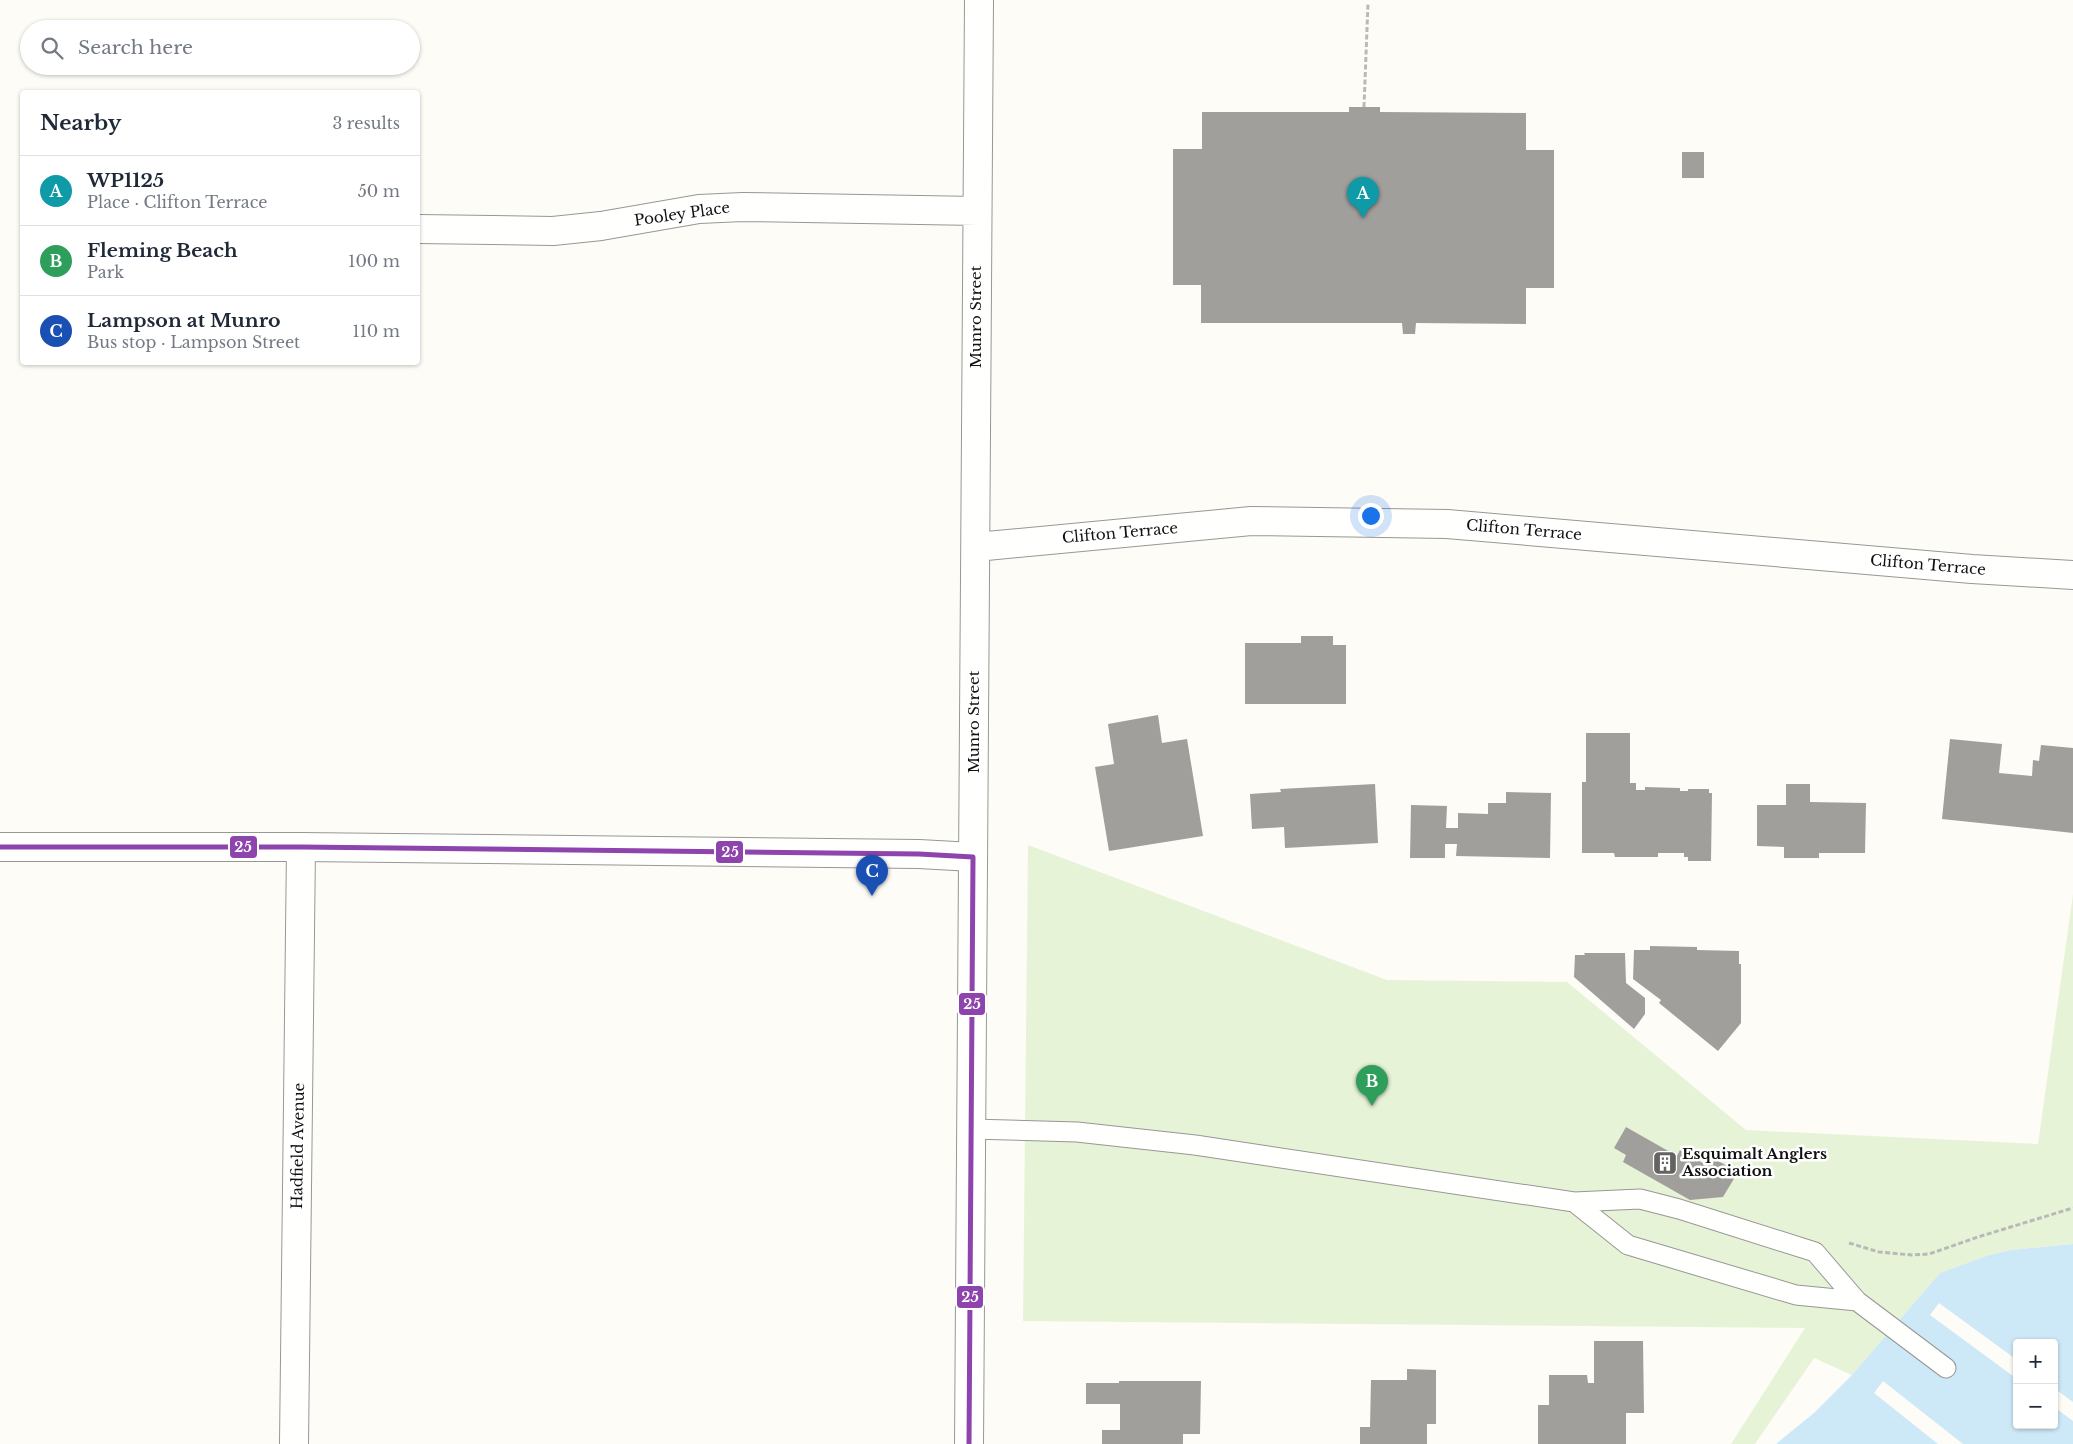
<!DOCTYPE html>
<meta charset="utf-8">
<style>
:root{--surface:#fff;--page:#f2f2f3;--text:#1f2937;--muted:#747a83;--line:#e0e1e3;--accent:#2563eb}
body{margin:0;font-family:"Libre Baskerville",serif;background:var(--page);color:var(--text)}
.controls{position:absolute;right:15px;bottom:15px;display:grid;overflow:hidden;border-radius:5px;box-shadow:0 1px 4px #0004}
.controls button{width:45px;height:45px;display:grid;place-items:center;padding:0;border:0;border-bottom:1px solid var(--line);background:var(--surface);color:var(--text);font:25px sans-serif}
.you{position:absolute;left:1370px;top:515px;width:18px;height:18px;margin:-12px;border:4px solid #fff;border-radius:50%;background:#1a73e8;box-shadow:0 0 0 8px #1a73e833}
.badge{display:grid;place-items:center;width:32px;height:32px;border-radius:50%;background:var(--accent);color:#fff;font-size:16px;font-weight:700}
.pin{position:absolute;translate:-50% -41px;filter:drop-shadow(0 1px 2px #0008)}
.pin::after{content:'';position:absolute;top:26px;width:18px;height:15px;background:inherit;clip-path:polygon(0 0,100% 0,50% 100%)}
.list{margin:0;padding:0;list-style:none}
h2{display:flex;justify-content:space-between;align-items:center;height:65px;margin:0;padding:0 20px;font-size:21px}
h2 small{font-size:16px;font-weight:400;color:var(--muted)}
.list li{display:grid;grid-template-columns:32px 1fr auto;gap:15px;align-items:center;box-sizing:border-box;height:70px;padding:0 20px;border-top:1px solid var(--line)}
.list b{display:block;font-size:19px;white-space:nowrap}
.list p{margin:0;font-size:16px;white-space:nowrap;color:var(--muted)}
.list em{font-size:16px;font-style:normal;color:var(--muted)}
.icon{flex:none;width:28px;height:28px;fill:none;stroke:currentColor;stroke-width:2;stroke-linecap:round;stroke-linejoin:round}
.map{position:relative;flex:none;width:2073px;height:1444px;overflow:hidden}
.search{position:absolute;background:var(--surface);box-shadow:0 1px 4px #0004;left:20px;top:20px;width:400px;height:55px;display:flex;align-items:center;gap:12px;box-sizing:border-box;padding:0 18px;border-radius:28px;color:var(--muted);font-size:19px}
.panel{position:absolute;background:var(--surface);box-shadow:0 1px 4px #0004;left:20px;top:90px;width:400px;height:275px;border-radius:5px}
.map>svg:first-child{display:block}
.green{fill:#e7f3d7}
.water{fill:#cde8f7;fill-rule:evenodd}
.pier{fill:#fdfcf7}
.building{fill:#a19f9c}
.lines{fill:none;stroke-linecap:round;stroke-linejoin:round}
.service-casing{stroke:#979795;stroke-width:21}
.minor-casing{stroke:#979795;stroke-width:30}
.tertiary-casing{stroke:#979795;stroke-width:30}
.path{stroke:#b9b9b8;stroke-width:3;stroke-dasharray:5 2.5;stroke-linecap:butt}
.service{stroke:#fffffe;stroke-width:19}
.minor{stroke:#fffffe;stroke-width:28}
.tertiary{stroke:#fffffe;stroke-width:28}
.bus-1-casing{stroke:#fff;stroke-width:9}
.bus-1{stroke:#8e44ad;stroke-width:5}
.labels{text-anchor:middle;stroke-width:5;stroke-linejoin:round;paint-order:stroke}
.street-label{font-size:15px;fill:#111;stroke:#fff}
.poi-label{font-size:15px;font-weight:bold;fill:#111;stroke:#fff;text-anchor:start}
.line-badge{stroke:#fff;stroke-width:2}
.badge-label{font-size:14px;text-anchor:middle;font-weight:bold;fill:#fff}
</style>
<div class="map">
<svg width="2073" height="1444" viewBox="0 0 2073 1444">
<rect width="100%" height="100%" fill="#fdfcf7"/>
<path class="green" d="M1028,845L1387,980L1567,982L1746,1130L2038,1144L2073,894V1244L2011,1250L1989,1255L1940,1273L1852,1375L1814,1358L1755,1444H1731L1805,1328L1023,1321Z"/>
<path class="water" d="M2073,1244V1444H1776L1814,1413L1852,1375L1940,1273L1989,1255L2011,1250ZM2017,1343H2054V1425H2017Z"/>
<path class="pier" d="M1939,1303L2017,1360V1379L1930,1315Z
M1883,1381L1963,1444H1938L1874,1393Z
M2054,1388L2073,1402V1421L2054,1407Z"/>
<path class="building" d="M1349,107H1380V112L1526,113V150H1554V288H1526V324L1416,323L1415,334H1403L1402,323H1201V285H1173V149H1202V112H1349Z
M1682,152H1704V178H1682Z
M1301,636H1333V645H1346V704H1245V643H1301Z
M1158,715L1162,743L1187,739L1203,836L1109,851L1095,767L1114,764L1108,724Z
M1586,733H1630V783H1636V790H1645V787L1680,788V791H1688V789H1709V793H1712L1711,861H1688V857H1684V853H1658V857H1615L1614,853H1582V782H1586Z
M1950,739L2002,744L1999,773L2032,776L2033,760L2039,761L2041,745L2073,748V833L1942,819Z
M1375,784L1378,843L1285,848L1284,827L1252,829L1250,794L1281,792L1280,789Z
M1786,784H1810V802L1866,803L1865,853H1819V858H1784V847L1757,846V805H1786Z
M1506,792L1551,793L1550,858L1456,856L1457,844H1445V858H1410L1411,805L1447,806L1446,828H1458V813L1488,814V803H1506Z
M1650,946L1697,947V950L1739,951V964H1741V1023L1718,1051L1659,1003L1661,1000L1633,979L1634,950H1650Z
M1584,953H1625L1626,983L1645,998V1014L1634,1029L1574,977L1575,955H1585Z
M1626,1127L1677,1156L1680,1150L1706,1165L1711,1157L1738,1172L1723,1197L1690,1200L1623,1162L1626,1155L1614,1148Z
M1594,1341H1643L1644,1413H1626V1444H1538V1405H1549V1375H1587L1588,1383H1594Z
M1407,1369L1436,1370V1424H1427V1444H1360V1427H1370L1371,1380H1407Z
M1119,1381H1201L1200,1434H1183V1444H1102V1430H1120V1404H1086V1383H1119Z"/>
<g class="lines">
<defs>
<path id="service" d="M971,1129L1077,1132L1195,1145L1574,1202L1640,1199L1679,1209L1815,1252L1857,1301L1946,1368
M1574,1202L1628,1245L1796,1295L1857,1301"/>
<path id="minor" d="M418,229L553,231L601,226L699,209L743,207L977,211
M976,547L1251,521L1447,524L1972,569L2073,575
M294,1444L301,847
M969,1444L979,0"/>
<path id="tertiary" d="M0,847H301L919,854L973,857"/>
</defs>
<use href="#service" class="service-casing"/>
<use href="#minor" class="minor-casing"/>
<use href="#tertiary" class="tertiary-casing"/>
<path class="path" d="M1364,107L1368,3
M1849,1243L1879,1252L1912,1255L1929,1254L1978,1237L2073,1208"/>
<use href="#service" class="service"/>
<use href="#minor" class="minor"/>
<use href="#tertiary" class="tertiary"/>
<defs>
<path id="bus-1" d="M0,847H301L919,854L973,857
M969,1444L973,857"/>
</defs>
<use href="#bus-1" class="bus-1-casing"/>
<use href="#bus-1" class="bus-1"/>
</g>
<defs>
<symbol id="building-square" viewBox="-11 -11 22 22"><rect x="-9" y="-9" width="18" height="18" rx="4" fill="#646362" stroke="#fff"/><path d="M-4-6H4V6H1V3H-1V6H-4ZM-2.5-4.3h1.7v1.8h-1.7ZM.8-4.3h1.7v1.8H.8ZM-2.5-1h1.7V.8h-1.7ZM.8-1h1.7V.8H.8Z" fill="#fff"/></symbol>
</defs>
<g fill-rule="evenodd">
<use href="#building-square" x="1651" y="1149" width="28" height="28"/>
</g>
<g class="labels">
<g class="street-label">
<text transform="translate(682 214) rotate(-8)" y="5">Pooley Place</text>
<text transform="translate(976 317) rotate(-90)" y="5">Munro Street</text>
<text transform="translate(1524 530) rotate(5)" y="5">Clifton Terrace</text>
<text transform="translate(1120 533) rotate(-5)" y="5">Clifton Terrace</text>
<text transform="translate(1928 565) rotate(5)" y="5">Clifton Terrace</text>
<text transform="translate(974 722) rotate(-90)" y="5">Munro Street</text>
<text transform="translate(298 1146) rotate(-89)" y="5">Hadfield Avenue</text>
</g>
<g class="poi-label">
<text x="1682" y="1159">Esquimalt Anglers<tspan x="1682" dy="17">Association</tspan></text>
</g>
</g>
<g class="line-badge">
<rect x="229" y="835" width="29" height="24" rx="5" fill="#8e44ad"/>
<rect x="715" y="840" width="29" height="24" rx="5" fill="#8e44ad"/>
<rect x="958" y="992" width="28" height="24" rx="5" fill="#8e44ad"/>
<rect x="956" y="1285" width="28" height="24" rx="5" fill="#8e44ad"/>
</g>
<g class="badge-label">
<text x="243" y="852">25</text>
<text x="730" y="857">25</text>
<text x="972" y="1009">25</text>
<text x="970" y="1302">25</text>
</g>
</svg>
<div class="controls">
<button>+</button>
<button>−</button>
</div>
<div class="you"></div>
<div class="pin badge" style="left:1363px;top:218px;background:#0f9aa8">A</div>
<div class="pin badge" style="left:1372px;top:1106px;background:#2e9e5b">B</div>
<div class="pin badge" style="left:872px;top:896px;background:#1a4fb4">C</div>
<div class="search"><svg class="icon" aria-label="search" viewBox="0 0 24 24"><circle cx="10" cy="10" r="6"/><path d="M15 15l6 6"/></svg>Search here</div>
<section class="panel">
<h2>Nearby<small>3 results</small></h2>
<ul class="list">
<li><span class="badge" style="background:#0f9aa8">A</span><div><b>WP1125</b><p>Place · Clifton Terrace</p></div><em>50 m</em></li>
<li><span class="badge" style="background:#2e9e5b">B</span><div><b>Fleming Beach</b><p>Park</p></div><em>100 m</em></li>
<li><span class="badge" style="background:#1a4fb4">C</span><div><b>Lampson at Munro</b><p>Bus stop · Lampson Street</p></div><em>110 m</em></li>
</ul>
</section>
</div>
